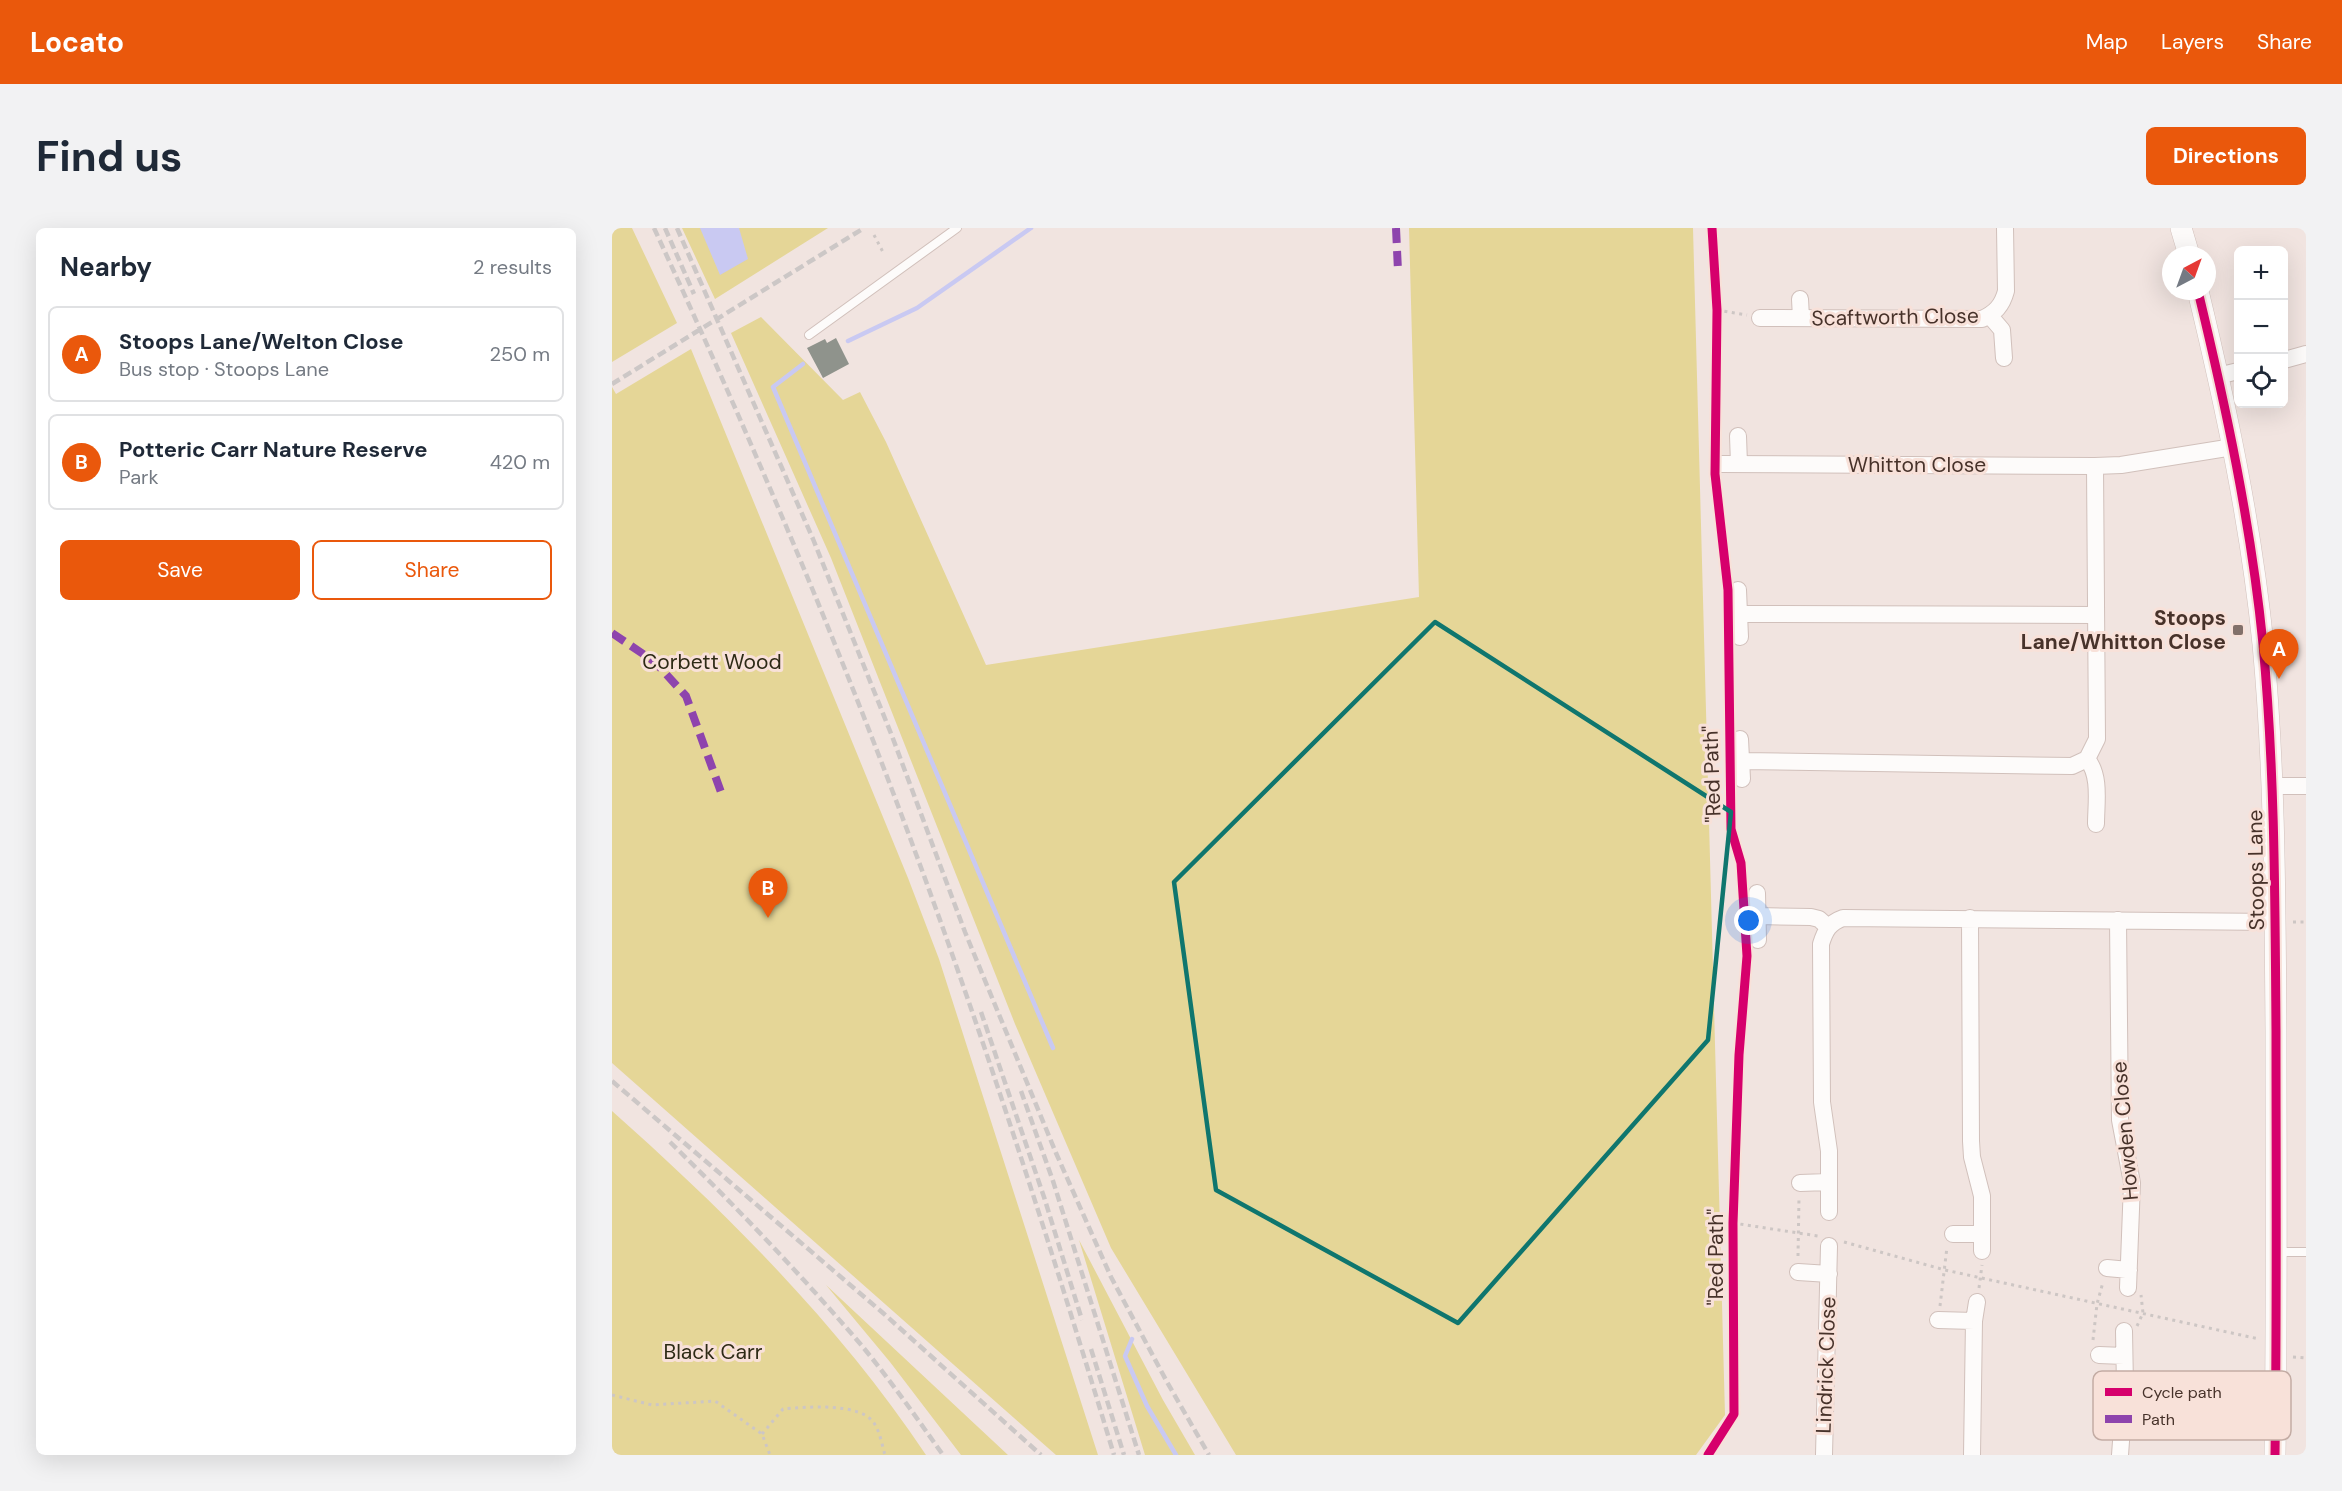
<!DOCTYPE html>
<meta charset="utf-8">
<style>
:root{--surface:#fff;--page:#f2f2f3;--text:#1f2937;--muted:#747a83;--line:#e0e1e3;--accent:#ea580c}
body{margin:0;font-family:"DM Sans",sans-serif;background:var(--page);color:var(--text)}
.controls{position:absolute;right:18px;top:18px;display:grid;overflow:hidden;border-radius:9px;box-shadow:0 6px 24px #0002}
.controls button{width:54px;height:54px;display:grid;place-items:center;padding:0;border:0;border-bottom:2px solid var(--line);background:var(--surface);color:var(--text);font:30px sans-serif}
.compass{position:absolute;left:1550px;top:18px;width:54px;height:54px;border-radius:50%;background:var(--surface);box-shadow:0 6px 24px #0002;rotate:41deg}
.you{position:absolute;left:1137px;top:693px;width:21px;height:21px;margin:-15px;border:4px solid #fff;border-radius:50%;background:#1a73e8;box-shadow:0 0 0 9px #1a73e833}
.badge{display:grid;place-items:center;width:39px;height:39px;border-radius:50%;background:var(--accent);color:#fff;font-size:20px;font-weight:700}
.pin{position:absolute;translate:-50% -50px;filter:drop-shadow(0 2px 3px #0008)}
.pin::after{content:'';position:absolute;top:32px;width:21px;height:18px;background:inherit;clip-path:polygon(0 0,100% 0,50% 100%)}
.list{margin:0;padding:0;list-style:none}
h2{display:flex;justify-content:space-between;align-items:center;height:78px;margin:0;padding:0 24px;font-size:26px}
h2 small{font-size:20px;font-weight:400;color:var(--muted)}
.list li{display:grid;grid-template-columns:39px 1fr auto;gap:18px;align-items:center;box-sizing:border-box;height:96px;margin:0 12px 12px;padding:0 12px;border:2px solid var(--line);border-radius:9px}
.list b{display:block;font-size:22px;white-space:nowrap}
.list p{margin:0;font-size:20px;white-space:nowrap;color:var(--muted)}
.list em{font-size:20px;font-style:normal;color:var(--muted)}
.actions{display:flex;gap:12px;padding:18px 24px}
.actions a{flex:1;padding:14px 0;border:2px solid var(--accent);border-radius:9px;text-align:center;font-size:21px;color:var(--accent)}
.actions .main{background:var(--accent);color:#fff}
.icon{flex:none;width:33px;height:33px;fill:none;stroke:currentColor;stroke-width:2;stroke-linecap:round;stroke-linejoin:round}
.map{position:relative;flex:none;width:1694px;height:1227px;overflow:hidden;border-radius:9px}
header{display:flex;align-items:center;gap:36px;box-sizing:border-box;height:84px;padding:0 30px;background:var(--accent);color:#fff}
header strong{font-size:28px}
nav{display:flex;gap:33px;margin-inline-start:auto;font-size:21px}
.intro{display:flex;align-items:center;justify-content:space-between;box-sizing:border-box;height:144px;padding:0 36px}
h1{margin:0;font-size:42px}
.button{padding:15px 27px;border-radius:9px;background:var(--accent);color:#fff;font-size:21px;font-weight:700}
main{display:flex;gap:36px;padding:0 36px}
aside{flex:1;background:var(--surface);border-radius:9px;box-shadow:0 6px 24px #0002}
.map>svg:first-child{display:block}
.green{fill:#e5d697}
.water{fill:#c9c9f2}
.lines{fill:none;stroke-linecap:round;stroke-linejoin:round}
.stream{stroke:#c9c9f2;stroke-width:4.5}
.building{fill:#8f938c}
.service-casing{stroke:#d1c0bb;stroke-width:10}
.minor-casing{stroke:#d1c0bb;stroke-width:18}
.tertiary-casing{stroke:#d1c0bb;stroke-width:22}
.path{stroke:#cdc6c4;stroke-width:3;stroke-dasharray:3 4.5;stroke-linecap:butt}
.service{stroke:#fdfbfa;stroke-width:8}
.minor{stroke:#fdfbfa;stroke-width:16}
.tertiary{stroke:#fdfbfa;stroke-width:21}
.rail{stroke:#ccc7c6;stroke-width:4.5;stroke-dasharray:9 4.5;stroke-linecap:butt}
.quiet{stroke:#8e44ad;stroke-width:8;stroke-dasharray:15 8;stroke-linecap:butt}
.cycleway-casing{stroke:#f8e1d9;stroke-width:13}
.cycleway{stroke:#d6006c;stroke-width:9}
.marked{fill:none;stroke:#0f766e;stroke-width:4.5;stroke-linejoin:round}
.poi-dot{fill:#82706a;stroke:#f8e1d9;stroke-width:2}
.labels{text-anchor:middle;stroke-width:6;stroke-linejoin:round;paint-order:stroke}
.street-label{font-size:21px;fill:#47322a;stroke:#f8e1d9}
.poi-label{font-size:21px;font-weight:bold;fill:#47322a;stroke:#f8e1d9;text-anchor:end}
.park-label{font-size:21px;fill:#2d2a15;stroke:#f8e1d9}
.key{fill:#f8e1d9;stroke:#c3aca4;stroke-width:1.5}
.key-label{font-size:16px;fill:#47322a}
</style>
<header>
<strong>Locato</strong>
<nav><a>Map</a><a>Layers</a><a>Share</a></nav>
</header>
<div class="intro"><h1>Find us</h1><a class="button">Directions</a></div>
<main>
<aside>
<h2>Nearby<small>2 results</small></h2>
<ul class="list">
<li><span class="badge">A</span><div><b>Stoops Lane/Welton Close</b><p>Bus stop · Stoops Lane</p></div><em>250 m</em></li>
<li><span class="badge">B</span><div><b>Potteric Carr Nature Reserve</b><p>Park</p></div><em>420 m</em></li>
</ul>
<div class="actions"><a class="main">Save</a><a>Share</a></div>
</aside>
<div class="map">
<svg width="1694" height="1227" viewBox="0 0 1694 1227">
<rect width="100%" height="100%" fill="#f1e4e0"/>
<path class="green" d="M0,0H20L65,95L0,134Z
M70,0H216L103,71Z
M797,0H1081L1113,1187L1084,1227H624L499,1020L403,796L219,330L119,105L149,89L231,172L248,164L274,214L374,437L807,369Z
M79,121L296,650L327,731L486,1227H444L0,835V159L4,166Z
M0,883C116,986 228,1098 314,1227H0Z
M467,1012L551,1172L583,1227H533Z
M214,1057L396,1227H349L278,1134Z"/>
<path class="water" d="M88,0H127L136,31L108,47Z"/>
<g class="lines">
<path class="stream" d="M236,113L305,80L419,0
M191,136L161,159L441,820
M520,1111L513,1128L535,1178L564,1227"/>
</g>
<path class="building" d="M224,110L237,136L211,150L195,120L213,111L215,115Z"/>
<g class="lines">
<defs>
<path id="service" d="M197,107L345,0
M1665,1024H1694"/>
<path id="minor" d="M1188,71L1189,90
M1378,88L1390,102L1392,130
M1148,90L1370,91C1383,85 1390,78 1394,63L1393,0
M1672,132L1694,126
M1606,148L1626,143
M1126,208L1127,236
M1109,236L1483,238L1509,237L1621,219
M1126,362L1128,409
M1128,386L1484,387
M1128,511L1130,551
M1475,531C1489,548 1484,575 1484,596
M1129,533L1460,538L1475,531L1485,511L1483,238
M1660,558H1694
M1145,665L1146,712
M1146,688L1199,689L1207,691L1216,699
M1358,690L1359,913L1360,929L1370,968V1023
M1506,692L1508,892L1520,955L1516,1060
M1188,955L1216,954
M1217,984V923L1210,874L1209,716C1213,703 1217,695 1231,690L1663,694
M1341,1006H1370
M1495,1040L1517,1042
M1186,1044L1217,1046
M1326,1092L1362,1093
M1487,1127L1512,1128
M1212,1227L1217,1018
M1360,1227L1362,1093L1365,1074
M1508,1227L1513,1159L1512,1103"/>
<path id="tertiary" d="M1569,0L1577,27
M1586,63C1614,179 1639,296 1651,416C1663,544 1663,674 1664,803C1664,945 1665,1086 1663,1227"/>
</defs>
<use href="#service" class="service-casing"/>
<use href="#minor" class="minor-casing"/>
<use href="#tertiary" class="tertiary-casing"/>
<path class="path" d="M262,7L272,26
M1105,82L1135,87
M1681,694H1694
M1121,995L1206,1008
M1232,1014L1333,1042L1647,1111
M1186,1028L1187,969
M1367,1060L1370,1037
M1328,1078L1335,1019
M1525,1098L1531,1085L1529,1067
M1481,1112L1485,1076L1491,1054
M1681,1129L1694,1130
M0,1167L40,1177L103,1173L150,1206L158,1227
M150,1206L171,1181C193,1179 248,1174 262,1195C268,1204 270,1217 273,1227"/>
<use href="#service" class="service"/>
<use href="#minor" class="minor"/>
<use href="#tertiary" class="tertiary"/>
<path class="rail" d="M42,0C137,206 226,414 304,626C377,824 441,1025 502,1227
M53,0L82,66
M65,0L201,311L280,508L353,704L444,925L499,1049L555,1154L597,1227
M0,156L252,0
M369,784L432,969L470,1092
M0,853L271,1085L429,1227
M409,863L441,953L527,1227
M58,914C118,973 176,1033 231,1096C268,1137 299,1182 331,1227
M479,1121L512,1227"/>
<path class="quiet" d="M784,0L786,43
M0,405L43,434L74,468L109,564"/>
<defs>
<path id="cycleway" d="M1586,63C1614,179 1639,296 1651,416C1663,544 1663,674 1664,803C1664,945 1665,1086 1663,1227
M1096,1227L1122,1186L1121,995L1127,827L1135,728L1129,635L1119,601L1116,362L1103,246L1105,82L1100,0"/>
</defs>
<use href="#cycleway" class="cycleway-casing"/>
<use href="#cycleway" class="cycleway"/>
</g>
<path class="marked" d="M823,394L1119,584L1096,812L846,1095L604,962L562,654Z"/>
<rect class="poi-dot" x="1620" y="396" width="12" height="12" rx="3"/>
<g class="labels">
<g class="street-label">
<text transform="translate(1283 89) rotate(-1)" y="7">Scaftworth Close</text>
<text x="1305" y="244">Whitton Close</text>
<text transform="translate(1100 546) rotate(-92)" y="7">"Red Path"</text>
<text transform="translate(1644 642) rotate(-91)" y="7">Stoops Lane</text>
<text transform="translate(1513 903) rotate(-95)" y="7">Howden Close</text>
<text transform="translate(1104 1029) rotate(-90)" y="7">"Red Path"</text>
<text transform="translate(1214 1137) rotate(-88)" y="7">Lindrick Close</text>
</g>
<g class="poi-label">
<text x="1614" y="397">Stoops<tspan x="1614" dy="24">Lane/Whitton Close</tspan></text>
</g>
<g class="park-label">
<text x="100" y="441">Corbett Wood</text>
<text x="101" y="1131">Black Carr</text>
</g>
</g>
<rect x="1481" y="1143" width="198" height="69" rx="9" class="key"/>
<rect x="1493" y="1160" width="27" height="8" fill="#d6006c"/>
<rect x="1493" y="1187" width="27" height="8" fill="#8e44ad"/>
<g class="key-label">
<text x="1530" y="1170">Cycle path</text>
<text x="1530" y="1197">Path</text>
</g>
</svg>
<div class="controls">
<button>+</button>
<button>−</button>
<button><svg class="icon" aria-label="locate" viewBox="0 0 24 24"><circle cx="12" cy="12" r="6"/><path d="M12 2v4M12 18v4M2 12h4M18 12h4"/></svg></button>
</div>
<svg class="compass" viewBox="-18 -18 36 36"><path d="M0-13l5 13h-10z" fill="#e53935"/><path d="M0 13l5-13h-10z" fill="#747a83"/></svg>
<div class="you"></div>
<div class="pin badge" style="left:1667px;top:451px">A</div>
<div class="pin badge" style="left:156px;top:690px">B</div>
</div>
</main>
